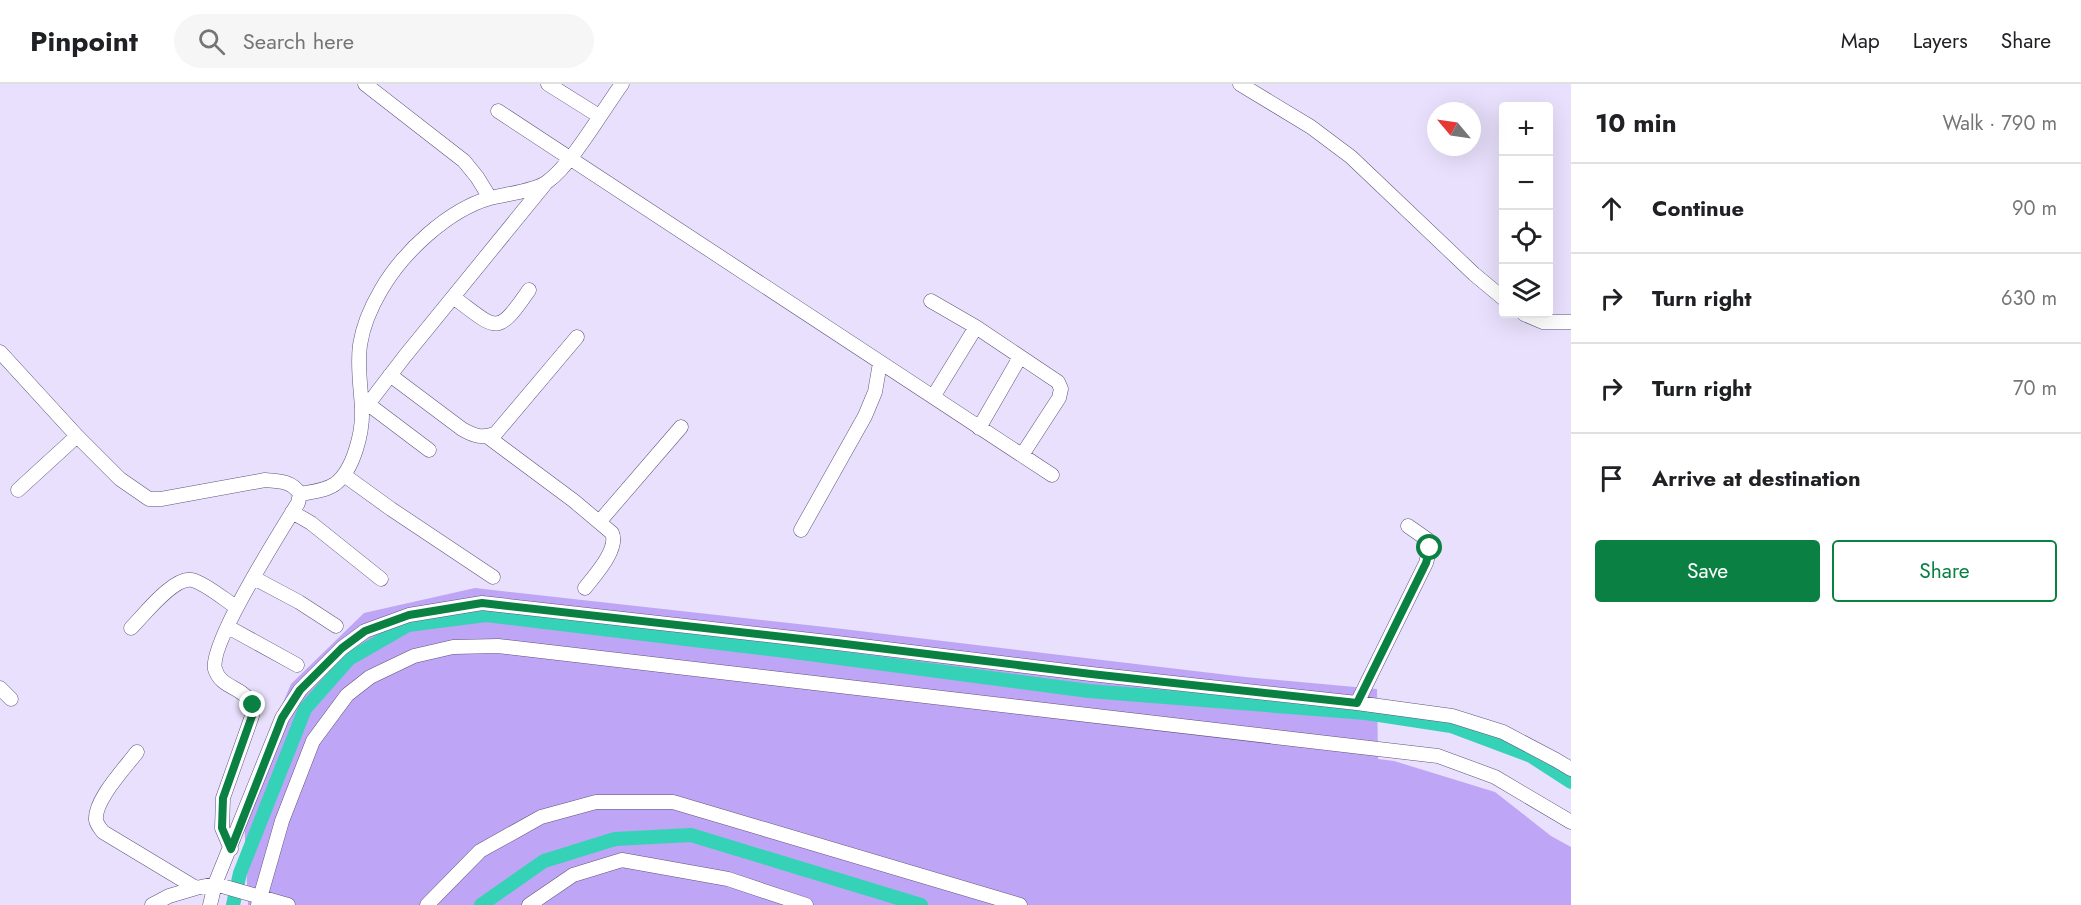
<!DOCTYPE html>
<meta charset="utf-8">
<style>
:root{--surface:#fff;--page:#f6f6f6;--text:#202124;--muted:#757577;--line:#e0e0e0;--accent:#0b8043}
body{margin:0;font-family:Jost,sans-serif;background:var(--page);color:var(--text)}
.controls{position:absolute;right:18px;top:18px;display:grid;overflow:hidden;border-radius:6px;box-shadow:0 6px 24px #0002}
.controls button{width:54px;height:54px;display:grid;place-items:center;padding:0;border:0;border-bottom:2px solid var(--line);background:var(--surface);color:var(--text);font:30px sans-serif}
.compass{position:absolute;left:1427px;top:18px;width:54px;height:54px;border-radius:50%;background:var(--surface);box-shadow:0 6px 24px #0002;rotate:299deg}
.stop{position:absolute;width:18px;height:18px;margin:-14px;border:4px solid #0b8043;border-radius:50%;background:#fff}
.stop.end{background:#0b8043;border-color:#fff;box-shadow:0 2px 6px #0008}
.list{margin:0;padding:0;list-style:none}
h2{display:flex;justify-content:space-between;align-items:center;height:78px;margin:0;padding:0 24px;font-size:26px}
h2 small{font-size:20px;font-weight:400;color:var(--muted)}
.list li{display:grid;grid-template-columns:39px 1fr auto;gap:18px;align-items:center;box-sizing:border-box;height:90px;padding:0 24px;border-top:2px solid var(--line)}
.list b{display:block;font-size:22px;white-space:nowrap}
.list em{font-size:20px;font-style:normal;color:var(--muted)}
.actions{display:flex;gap:12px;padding:18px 24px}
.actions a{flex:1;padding:14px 0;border:2px solid var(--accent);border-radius:6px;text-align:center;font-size:21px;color:var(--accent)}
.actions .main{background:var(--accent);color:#fff}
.icon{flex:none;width:33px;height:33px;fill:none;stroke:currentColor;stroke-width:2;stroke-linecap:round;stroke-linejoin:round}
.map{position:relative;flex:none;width:1571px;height:821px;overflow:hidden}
header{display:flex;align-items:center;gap:36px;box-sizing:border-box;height:84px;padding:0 30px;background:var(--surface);border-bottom:2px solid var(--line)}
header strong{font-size:28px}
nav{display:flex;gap:33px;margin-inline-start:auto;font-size:21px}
.search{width:420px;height:54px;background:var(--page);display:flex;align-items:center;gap:15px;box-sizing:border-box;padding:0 21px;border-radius:33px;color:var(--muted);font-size:22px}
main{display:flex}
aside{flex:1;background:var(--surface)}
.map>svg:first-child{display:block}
.green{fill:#bea5f5}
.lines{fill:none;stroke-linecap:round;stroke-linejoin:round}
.canal{stroke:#36d2b8;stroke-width:14}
.minor-casing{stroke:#61547c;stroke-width:15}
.minor{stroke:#fff;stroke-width:14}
.route{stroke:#0b8043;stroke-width:8}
</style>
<header>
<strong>Pinpoint</strong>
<div class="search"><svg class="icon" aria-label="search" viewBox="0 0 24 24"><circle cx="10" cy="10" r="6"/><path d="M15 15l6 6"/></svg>Search here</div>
<nav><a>Map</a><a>Layers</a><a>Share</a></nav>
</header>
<main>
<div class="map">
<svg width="1571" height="821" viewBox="0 0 1571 821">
<rect width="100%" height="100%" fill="#e8e0fc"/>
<path class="green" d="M475,504L843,545L1245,593L1377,605L1378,675L1394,677L1495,708L1551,752L1571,763V821H248L243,712L291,600L364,529Z"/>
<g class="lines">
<path class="canal" d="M233,821L240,789L305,625L349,575L408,541L486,531L786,567L1089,607L1366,629L1451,642L1531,672L1571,698
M481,821L544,777L615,755L691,751L921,821"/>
<defs>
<path id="minor" d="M365,0L464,77L477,93L490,114
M548,0L599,32
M1240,0L1311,43L1351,73L1474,190L1504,215
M498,27L1052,391
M453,213C497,245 496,254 529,206
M931,217L976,243L1058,298L1061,305L1059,314L1022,371
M1524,230L1543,238H1571
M0,268L77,352L120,395L149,415H161L265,396C279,397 292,397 300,410L298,419C282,445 209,560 215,585C222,609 253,600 252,632L223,714L222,744L231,765
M390,291L462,345C474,352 483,355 496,349L577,253
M933,313L976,243
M368,320L429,366
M362,328L405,272L545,100
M979,344L1020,273
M488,353L574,417L612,449C619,465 595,491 585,504
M344,391L391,425L493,493
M18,406L77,352
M300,410C311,408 325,407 335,400C354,386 363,347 362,325C361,304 357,283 360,261C363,241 371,223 381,206C403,168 448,126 490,114C506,110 535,107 547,98C573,79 602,27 622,0
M292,428L311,439L381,495
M600,437L681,343
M801,446L865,332L875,308L880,279
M254,494L299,518L336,542
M228,543L297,581
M131,544C144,531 174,492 192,496C205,499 225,516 236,523
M0,604L11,615
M1357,619L1426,479L1430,464L1428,456L1408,442
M137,668C126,683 94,716 96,736C97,741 100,744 103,748L196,804
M152,821L169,812L196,804L215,800L288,821
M210,821L215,800L282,634L300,606L342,564L365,547L409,531L482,519L837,559L1091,590L1357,619L1452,632L1503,648L1556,676L1571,685
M258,821L282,737L313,657L347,611L370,593L414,572L453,563L498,562L1438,672L1495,693L1571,738
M427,821L480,767L541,733L596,718H673L1020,821
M529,821L573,791L622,776L728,795L806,821"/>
</defs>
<use href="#minor" class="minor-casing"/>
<use href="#minor" class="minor"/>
</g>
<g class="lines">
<path class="route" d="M253,621L252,632L223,714L222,744L231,765L282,634L300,606L342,564L365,547L409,531L482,519L837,559L1091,590L1357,619L1426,479L1430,464"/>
</g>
</svg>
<div class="controls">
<button>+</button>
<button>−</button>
<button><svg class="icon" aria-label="locate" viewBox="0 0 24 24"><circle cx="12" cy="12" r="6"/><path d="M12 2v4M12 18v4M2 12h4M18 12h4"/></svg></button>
<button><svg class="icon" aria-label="layers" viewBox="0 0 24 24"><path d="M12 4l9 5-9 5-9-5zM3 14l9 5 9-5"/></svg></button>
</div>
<svg class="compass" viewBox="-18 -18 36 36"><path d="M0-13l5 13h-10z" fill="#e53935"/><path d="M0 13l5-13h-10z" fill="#757577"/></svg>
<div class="stop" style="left:1430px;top:464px"></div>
<div class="stop end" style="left:253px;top:621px"></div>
</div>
<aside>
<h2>10 min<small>Walk · 790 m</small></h2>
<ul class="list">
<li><svg class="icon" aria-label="ahead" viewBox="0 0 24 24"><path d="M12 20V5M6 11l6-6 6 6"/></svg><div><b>Continue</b></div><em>90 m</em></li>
<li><svg class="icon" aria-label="right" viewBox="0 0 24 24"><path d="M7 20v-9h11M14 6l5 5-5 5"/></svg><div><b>Turn right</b></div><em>630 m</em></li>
<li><svg class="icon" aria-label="right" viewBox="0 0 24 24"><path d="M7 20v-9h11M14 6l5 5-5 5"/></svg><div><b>Turn right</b></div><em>70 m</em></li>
<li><svg class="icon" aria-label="arrive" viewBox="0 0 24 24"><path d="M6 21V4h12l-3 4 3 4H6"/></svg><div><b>Arrive at destination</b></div></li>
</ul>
<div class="actions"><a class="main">Save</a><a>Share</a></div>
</aside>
</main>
